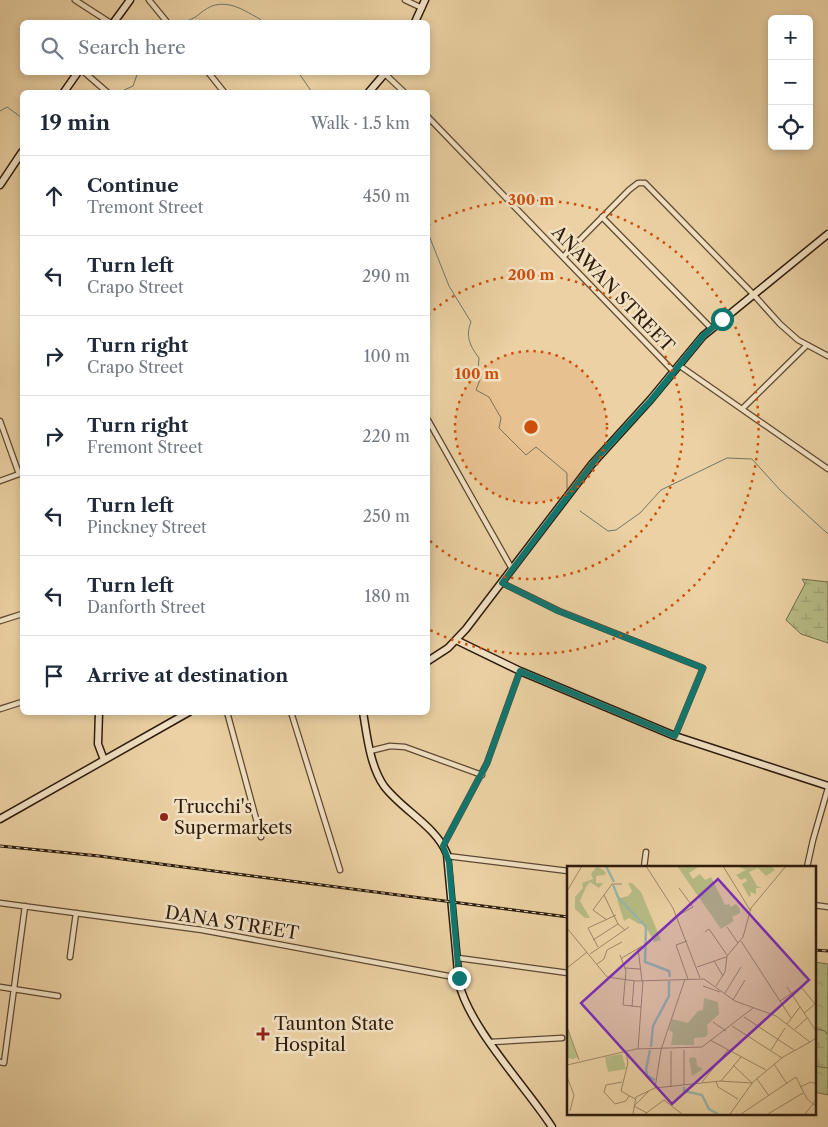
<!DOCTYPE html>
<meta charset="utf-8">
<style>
:root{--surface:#fff;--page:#f2f2f3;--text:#1f2937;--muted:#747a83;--line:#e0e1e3}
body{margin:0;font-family:"Libre Caslon Text",serif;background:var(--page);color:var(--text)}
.controls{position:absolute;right:15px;top:15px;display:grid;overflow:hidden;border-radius:8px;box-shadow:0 2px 8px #0003}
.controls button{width:45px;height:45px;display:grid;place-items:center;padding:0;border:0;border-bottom:1px solid var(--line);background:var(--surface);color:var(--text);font:25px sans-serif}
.stop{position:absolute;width:15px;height:15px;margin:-11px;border:4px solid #0f766e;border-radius:50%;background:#fff}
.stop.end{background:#0f766e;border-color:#fff;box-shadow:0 1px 5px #0008}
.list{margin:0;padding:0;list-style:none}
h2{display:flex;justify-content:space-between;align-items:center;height:65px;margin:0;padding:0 20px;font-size:21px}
h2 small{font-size:16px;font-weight:400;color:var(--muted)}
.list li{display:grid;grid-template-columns:32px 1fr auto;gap:15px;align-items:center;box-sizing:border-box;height:80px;padding:0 20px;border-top:1px solid var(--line)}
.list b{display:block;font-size:19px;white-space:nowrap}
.list p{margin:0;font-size:16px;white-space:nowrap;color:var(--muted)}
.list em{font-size:16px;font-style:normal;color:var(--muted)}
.icon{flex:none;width:28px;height:28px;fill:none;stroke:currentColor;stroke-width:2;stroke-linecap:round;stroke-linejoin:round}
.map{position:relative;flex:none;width:828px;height:1127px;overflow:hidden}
.search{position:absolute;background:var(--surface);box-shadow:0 2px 8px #0003;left:20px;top:20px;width:410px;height:55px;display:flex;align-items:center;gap:12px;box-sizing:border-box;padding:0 18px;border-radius:8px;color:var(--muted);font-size:19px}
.panel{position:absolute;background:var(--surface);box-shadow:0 2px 8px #0003;left:20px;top:90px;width:410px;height:625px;border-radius:8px}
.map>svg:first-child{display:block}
.forest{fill:url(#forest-crowns);stroke:#726c48}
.wetland{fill:url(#wetland-marsh);stroke:#726c48}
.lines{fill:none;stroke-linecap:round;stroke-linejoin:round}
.stream{stroke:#6d796b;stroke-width:1}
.street-casing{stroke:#5c4832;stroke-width:7}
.secondary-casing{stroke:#2d1b0c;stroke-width:9}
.street{stroke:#f2e1c3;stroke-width:4.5}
.secondary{stroke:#f2e1c3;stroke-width:6}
.rail-casing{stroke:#2d1b0c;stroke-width:3}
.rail{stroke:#f2e1c3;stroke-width:1;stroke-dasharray:4;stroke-linecap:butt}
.route{stroke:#0f766e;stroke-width:6}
.ring{fill:none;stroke:#cc500c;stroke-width:2.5;stroke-dasharray:2.5 5}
.poi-dot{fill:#8f2418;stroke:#f2e1c3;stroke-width:2}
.labels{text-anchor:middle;stroke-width:5;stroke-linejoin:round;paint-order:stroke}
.street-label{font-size:18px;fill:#2d1b0c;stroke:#f2e1c3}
.poi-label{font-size:18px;fill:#2d1b0c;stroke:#f2e1c3;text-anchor:start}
.inset-river{fill:none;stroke:#98b7aa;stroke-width:2.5}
.inset-road{fill:none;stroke:#9f8867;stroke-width:1}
.view{fill:#7b2cbf;fill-opacity:0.15;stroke:#7b2cbf;stroke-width:2.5}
.inset-edge{fill:none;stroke:#2d1b0c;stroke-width:2.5}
.centre{fill:#cc500c;stroke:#f2e1c3;stroke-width:2.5}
.ring-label{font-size:15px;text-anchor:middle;font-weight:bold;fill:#cc500c;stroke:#f2e1c3;stroke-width:5;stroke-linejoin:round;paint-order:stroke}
</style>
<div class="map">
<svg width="828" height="1127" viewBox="0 0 828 1127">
<defs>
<pattern id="forest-crowns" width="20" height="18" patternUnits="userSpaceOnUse" patternTransform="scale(1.25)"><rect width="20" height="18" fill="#b7bc85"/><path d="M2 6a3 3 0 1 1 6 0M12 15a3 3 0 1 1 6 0" fill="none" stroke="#9ea172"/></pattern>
<pattern id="wetland-marsh" width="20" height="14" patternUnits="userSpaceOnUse" patternTransform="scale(1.25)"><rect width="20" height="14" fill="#b7bc85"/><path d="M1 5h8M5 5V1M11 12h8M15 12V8" fill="none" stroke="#9ea172"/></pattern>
</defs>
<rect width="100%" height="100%" fill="#ebd1a3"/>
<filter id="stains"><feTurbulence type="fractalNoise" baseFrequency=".004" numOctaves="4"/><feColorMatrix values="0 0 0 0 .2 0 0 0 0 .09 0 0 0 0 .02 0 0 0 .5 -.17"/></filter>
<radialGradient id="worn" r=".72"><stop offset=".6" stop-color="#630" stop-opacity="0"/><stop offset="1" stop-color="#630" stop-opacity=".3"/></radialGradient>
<path class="forest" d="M814,962L828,964V1095L814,1092Z"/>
<path class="wetland" d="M802,579L828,582V643L801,634L786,620L805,584Z
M814,1028L825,1031L828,1035V1068L814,1066Z"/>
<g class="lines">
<path class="stream" d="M180,22C198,20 198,12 212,6C230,0 245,11 260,19L263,22
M298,72L312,92
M120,92L133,86L138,72
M0,111L7,107L22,118
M428,233L449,286L471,322C465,336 470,346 479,358L478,372L481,377L476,390L489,397L501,418L499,428L526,455L536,447L567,473V490
M580,511L608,531L616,530L640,513L661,490L727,458L752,459L780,490L828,534"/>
<defs>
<path id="street" d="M75,0L109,22
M149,0L167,22
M405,0L422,8
M84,72L107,92
M208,72L224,92
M385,74L404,92
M428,117L674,372
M602,217L711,328
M563,257L629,190L638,183H645L753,294L780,324L798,340L828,356
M680,366L828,469
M742,409L807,345
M428,420L512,569
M0,421L19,474
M0,481L22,473
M502,583L559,611L703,668L675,736
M0,621L22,614
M0,709L22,702
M227,712L261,837
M291,712L340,870
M370,751L390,746L405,747L482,775
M443,846L487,763L520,671
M447,856L568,871
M644,867L646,852
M807,867L813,840L828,788
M0,903L202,930L459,978
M814,905L828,907
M70,957L76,913
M458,958L568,973
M0,987L58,996
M491,1042L562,1038
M0,1062L4,1063L25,906"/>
<path id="secondary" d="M114,22L130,0
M415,22L425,0
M64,92L78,72
M369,92L386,72
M0,185L22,152
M456,640L520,671L675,736L828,786
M428,661L448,648L466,629L592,464L651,399L703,336L828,234
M99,712L98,744L104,760
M363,712C367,736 370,766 384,786C402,810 436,826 447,854L459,983C469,1027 526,1087 552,1127
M0,819L189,712"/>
</defs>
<use href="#street" class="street-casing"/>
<use href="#secondary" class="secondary-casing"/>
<use href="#street" class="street"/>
<use href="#secondary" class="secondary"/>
<defs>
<path id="rail" d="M0,846L99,856L568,917
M814,950L828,951"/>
</defs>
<use href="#rail" class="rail-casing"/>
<use href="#rail" class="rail"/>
</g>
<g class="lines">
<path class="route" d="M459,978L449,862L443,846L487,763L520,671L675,736L703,668L558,611L502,583L596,459L651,400L703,336L722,319"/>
</g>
<circle cx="531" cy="427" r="76" fill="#cc500c" fill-opacity=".12"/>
<g class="ring">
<circle cx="531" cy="427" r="76"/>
<path d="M428 315A152 152 0 1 1 428 539"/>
<path d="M428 225A227 227 0 1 1 428 629"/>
</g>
<g class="poi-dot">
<circle cx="164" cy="817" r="5"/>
<path d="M260.5 1026.5h5v5h5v5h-5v5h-5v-5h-5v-5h5z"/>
</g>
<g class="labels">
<g class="street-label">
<text transform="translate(613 289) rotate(46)" y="6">ANAWAN STREET</text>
<text transform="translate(232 923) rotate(9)" y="6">DANA STREET</text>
</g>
<g class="poi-label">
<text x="174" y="813">Trucchi's<tspan x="174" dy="21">Supermarkets</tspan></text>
<text x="274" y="1030">Taunton State<tspan x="274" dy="21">Hospital</tspan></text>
</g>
</g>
<g transform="translate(567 866)">
<rect width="249" height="249" fill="#ebd1a3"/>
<path d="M0,162L11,191L6,193L0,192Z" fill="#b7bc85"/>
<path d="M110,0H133L122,7L126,13L133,8L138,14L144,11L158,39L162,38L164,41L169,38L173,43V47L165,51L167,55L154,63ZM170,0H204L208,4L199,10L191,2L182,6L190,20L195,22H189V28L183,26L184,29L182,31L175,18L180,15L179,12L174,14L169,9L179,4ZM137,132L151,136L152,148L140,159L141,168L138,171L127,172V179H104L106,167L102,164L105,153L121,157L131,145L136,144ZM125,191L129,192L130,200L136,203L125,210L122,193Z" fill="#b7bc85"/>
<path d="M30,0L39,6L38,9L29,10V17H36L32,22L23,16L19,21L13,35L23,52H18L8,43V31L16,22L15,17L26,13L24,8ZM142,16L152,44L169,42L172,46L163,45L159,56H153L146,41L142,40ZM61,17H65L74,26L94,74L87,76L77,57L72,58L62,52L57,55L50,33L61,30L65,25Z" fill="#b7bc85"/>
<path d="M55,188L59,203L41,206L38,191Z" fill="#b7bc85"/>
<path class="inset-river" d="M39,0L47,16M46,19L51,31L79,61L78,96L102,105L103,111M84,181L86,160L102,130V115M83,184L79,204L80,209L88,214M117,221V225L135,229L142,243L151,248"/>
<path class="inset-road" d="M79,0L106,42L133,112M156,0L183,44M0,25L15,0M37,29L51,58L58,64M110,50L126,41L112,22M40,54L26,44L45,18H55M160,61L171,77M0,62L40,111L69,115L137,113L168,135L209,150L243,176L249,172M138,66L142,63L160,89M26,74L51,58M120,75L109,79L121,113M174,75L224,152M31,81L21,62L49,49M71,82L75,115M23,88L62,61M53,89L59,105L56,139L74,141M55,92L75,80M147,95L156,110M30,98L37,93L40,84L55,76M130,101L159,91M0,102L20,86M58,102L73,103M136,120L153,126M149,120L158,106L160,90L176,71L184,42L219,0M220,121L249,165M158,127L174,101M166,134L178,114M213,135L234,121L248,138L237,147M65,141L67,115M177,151L227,184M146,156L159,165M220,158L233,141M165,160L215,192M0,161L12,194M228,163L240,152M143,174L199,204M71,183L76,115M117,184V219M204,184L218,162M104,185V221M59,186L61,197L54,225L68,233M207,198L220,218M0,199L69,183L135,181L186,142M166,199L185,217M0,211L7,229L3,245M190,213L202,230M149,215L151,221L171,233M154,215L174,191M55,216L39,219L37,226L48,238L59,235L62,230M135,216L161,184M233,221L244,216L249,218M88,222L94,184L118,113M97,234L115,248M80,247L67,240L82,225M66,248L69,231L88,222L153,215L185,217M78,248L97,234M163,248L186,216L216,191L243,176M174,248L229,211L240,233L249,240M201,248L236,227M238,248L249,234"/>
<path class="view" d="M151,13L242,114L105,238L14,137Z"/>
<rect width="249" height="249" class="inset-edge"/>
</g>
<circle cx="531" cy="427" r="8" class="centre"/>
<g class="ring-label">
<text x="531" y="205">300 m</text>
<text x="531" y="280">200 m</text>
<text x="477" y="379">100 m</text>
</g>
<rect width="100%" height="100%" filter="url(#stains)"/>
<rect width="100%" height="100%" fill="url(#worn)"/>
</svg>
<div class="controls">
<button>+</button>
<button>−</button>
<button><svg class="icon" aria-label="locate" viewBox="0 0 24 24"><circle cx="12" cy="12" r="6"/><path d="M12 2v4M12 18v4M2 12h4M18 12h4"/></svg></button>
</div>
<div class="stop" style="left:722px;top:319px"></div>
<div class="stop end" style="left:459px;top:978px"></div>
<div class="search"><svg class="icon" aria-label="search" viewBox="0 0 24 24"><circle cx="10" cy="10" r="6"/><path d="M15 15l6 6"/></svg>Search here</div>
<section class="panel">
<h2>19 min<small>Walk · 1.5 km</small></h2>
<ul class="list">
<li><svg class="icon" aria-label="ahead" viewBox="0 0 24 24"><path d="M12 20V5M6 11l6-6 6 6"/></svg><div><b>Continue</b><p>Tremont Street</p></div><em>450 m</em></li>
<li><svg class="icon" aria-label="left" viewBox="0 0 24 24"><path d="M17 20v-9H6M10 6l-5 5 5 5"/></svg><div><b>Turn left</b><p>Crapo Street</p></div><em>290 m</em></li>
<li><svg class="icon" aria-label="right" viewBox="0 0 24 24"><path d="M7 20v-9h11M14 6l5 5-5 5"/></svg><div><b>Turn right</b><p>Crapo Street</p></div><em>100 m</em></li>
<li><svg class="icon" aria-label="right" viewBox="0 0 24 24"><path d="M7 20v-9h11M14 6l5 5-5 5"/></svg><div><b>Turn right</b><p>Fremont Street</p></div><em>220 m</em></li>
<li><svg class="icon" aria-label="left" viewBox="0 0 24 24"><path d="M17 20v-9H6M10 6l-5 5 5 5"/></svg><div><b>Turn left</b><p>Pinckney Street</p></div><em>250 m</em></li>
<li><svg class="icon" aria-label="left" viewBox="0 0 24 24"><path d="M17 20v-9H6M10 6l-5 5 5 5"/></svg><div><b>Turn left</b><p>Danforth Street</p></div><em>180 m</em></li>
<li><svg class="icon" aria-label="arrive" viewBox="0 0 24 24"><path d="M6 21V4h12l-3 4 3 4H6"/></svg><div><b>Arrive at destination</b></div></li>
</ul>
</section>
</div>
